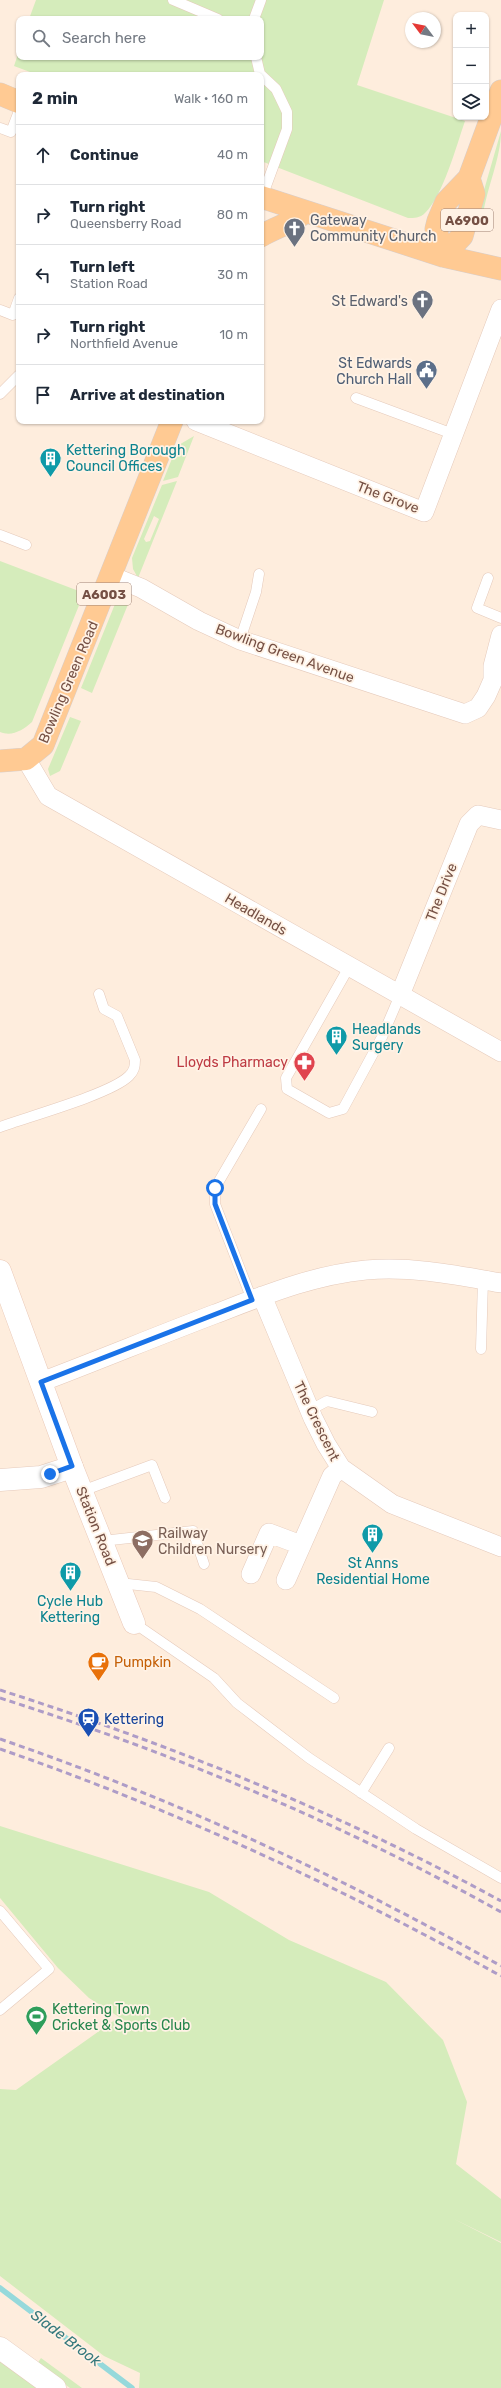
<!DOCTYPE html>
<meta charset="utf-8">
<style>
:root{--surface:#fff;--page:#f6f6f7;--text:#1f2937;--muted:#747a83;--line:#e0e1e3}
body{margin:0;font-family:Rubik,sans-serif;background:var(--page);color:var(--text)}
.controls{position:absolute;right:12px;top:12px;display:grid;overflow:hidden;border-radius:8px;box-shadow:0 1px 3px #0004}
.controls button{width:36px;height:36px;display:grid;place-items:center;padding:0;border:0;border-bottom:1px solid var(--line);background:var(--surface);color:var(--text);font:20px sans-serif}
.compass{position:absolute;left:405px;top:12px;width:36px;height:36px;border-radius:50%;background:var(--surface);box-shadow:0 1px 3px #0004;rotate:302deg}
.stop{position:absolute;width:12px;height:12px;margin:-9px;border:3px solid #1a73e8;border-radius:50%;background:#fff}
.stop.end{background:#1a73e8;border-color:#fff;box-shadow:0 1px 4px #0008}
.list{margin:0;padding:0;list-style:none}
h2{display:flex;justify-content:space-between;align-items:center;height:52px;margin:0;padding:0 16px;font-size:17px}
h2 small{font-size:13px;font-weight:400;color:var(--muted)}
.list li{display:grid;grid-template-columns:26px 1fr auto;gap:12px;align-items:center;box-sizing:border-box;height:60px;padding:0 16px;border-top:1px solid var(--line)}
.list b{display:block;font-size:15px;white-space:nowrap}
.list p{margin:0;font-size:13px;white-space:nowrap;color:var(--muted)}
.list em{font-size:13px;font-style:normal;color:var(--muted)}
.icon{flex:none;width:22px;height:22px;fill:none;stroke:currentColor;stroke-width:2;stroke-linecap:round;stroke-linejoin:round}
.map{position:relative;flex:none;width:501px;height:2388px;overflow:hidden}
.search{position:absolute;background:var(--surface);box-shadow:0 1px 3px #0004;left:16px;top:16px;width:248px;height:44px;display:flex;align-items:center;gap:10px;box-sizing:border-box;padding:0 14px;border-radius:8px;color:var(--muted);font-size:15px}
.panel{position:absolute;background:var(--surface);box-shadow:0 1px 3px #0004;left:16px;top:72px;width:248px;height:352px;border-radius:8px}
.map>svg:first-child{display:block}
.green{fill:#d5ecbb;fill-rule:evenodd}
.lines{fill:none;stroke-linecap:round;stroke-linejoin:round}
.stream{stroke:#96d9db;stroke-width:5.5}
.service-casing{stroke:#e5cabb;stroke-width:11}
.minor-casing{stroke:#e5cabb;stroke-width:20}
.tertiary-casing{stroke:#e5cabb;stroke-width:23}
.secondary-casing{stroke:#eac9b8;stroke-width:23}
.primary-casing{stroke:#d8cecb;stroke-width:23}
.service{stroke:#fff;stroke-width:10}
.minor{stroke:#fff;stroke-width:19}
.tertiary{stroke:#fff;stroke-width:22}
.secondary{stroke:#fff;stroke-width:22}
.primary{stroke:#ffca93;stroke-width:22}
.rail{stroke:#ae9cc7;stroke-width:3;stroke-dasharray:6 4;stroke-linecap:butt}
.route{stroke:#1a73e8;stroke-width:5}
.labels{text-anchor:middle;stroke-width:3.5;stroke-linejoin:round;paint-order:stroke}
.shield{fill:#fff2e5;stroke:#9e8174;stroke-width:1}
.shield-label{font-size:13px;font-weight:bold;fill:#755044}
.worship-label{font-size:14px;fill:#5b616d;stroke:#fff2e5;text-anchor:start}
.service-label{font-size:14px;fill:#4e5e75;stroke:#fff2e5;text-anchor:end}
.culture-label{font-size:14px;fill:#0d838f;stroke:#fff2e5;text-anchor:start}
.street-label{font-size:14px;fill:#755044;stroke:#fff2e5}
.health-label{font-size:14px;fill:#be3a42;stroke:#fff2e5;text-anchor:end}
.education-label{font-size:14px;fill:#785e54;stroke:#fff2e5;text-anchor:start}
.food-label{font-size:14px;fill:#c56008;stroke:#fff2e5;text-anchor:start}
.transit-label{font-size:14px;fill:#164399;stroke:#fff2e5;text-anchor:start}
.leisure-label{font-size:14px;fill:#27864d;stroke:#fff2e5;text-anchor:start}
.water-label{font-size:15px;font-style:italic;fill:#36797d;stroke:#fff2e5}
</style>
<div class="map">
<svg width="501" height="2388" viewBox="0 0 501 2388">
<rect width="100%" height="100%" fill="#feeddd"/>
<path class="green" d="M36,0H384L357,85L465,121C457,144 443,196 425,213C420,218 414,218 408,218L261,161V75H38L14,66L19,51V57H261V19H29Z
M501,131C501,158 487,187 483,215L478,211Z
M194,436L178,477L163,481L177,446Z
M177,481L138,578L133,569L132,558L162,485ZM154,516L159,519L150,541L146,542L144,539Z
M0,561L84,593L32,722C23,730 12,737 0,732Z
M126,597H131L92,693L81,688L115,604Z
M70,717L81,721L60,771L50,776L48,769Z
M0,1826L209,1892L289,1940L386,1982L443,2040L467,2102L456,2164L501,2199V2242L454,2219L501,2243V2388H139L140,2373L104,2356L0,2276V2089L16,2090L119,2017L89,1998L58,1968L0,1898Z
M41,2358L82,2388H70L37,2364Z
M0,2360L39,2388H0Z"/>
<g class="lines">
<path class="stream" d="M0,2288L132,2388"/>
<defs>
<path id="service" d="M173,0L218,19
M254,19L261,0
M256,57L260,74L276,89L287,112V129L262,197
M0,128L11,132L19,111
M0,310L13,315L19,298
M0,394L19,375
M356,398L453,434
M0,535L26,545
M488,578L477,608L501,618
M240,640L256,592L259,574
M349,967L286,1078L287,1089L329,1113L343,1109L382,1037L400,995
M0,1127C27,1117 111,1094 129,1076C134,1071 135,1067 135,1060L117,1016L104,1009L99,994
M252,1300L215,1204V1188L261,1109
M481,1349L483,1280
M310,1410L327,1401L372,1412
M82,1491L152,1465L165,1498
M102,1541L193,1531L204,1564
M119,1583L156,1587L200,1609L334,1698
M134,1623L214,1678L237,1703L309,1758L416,1829L501,1878
M361,1793L389,1748
M0,1911L49,1969L0,2010"/>
<path id="minor" d="M196,421L424,512L501,309
M111,576L141,588L199,621L240,640L465,714L478,708L486,696L493,680V666L501,635
M26,759L48,796L501,1052
M400,995L469,824L478,815L501,820
M262,1296L313,1418L326,1444L341,1468L392,1504L501,1547
M41,1382C99,1360 157,1336 215,1314C265,1295 313,1275 366,1270C412,1266 456,1275 501,1283
M251,1574L269,1533L301,1545
M286,1580L332,1476L341,1468"/>
<path id="tertiary" d="M0,1480L41,1477L72,1467
M0,2348L55,2388"/>
<path id="secondary" d="M0,1271L72,1467L134,1623"/>
<path id="primary" d="M0,94L19,102
M261,197L443,256L501,269
M261,236C276,227 293,223 305,212
M443,256L436,229L438,221L446,202L469,178L501,91
M443,256L462,236L474,194L469,178
M0,761L26,759L43,745L172,421"/>
</defs>
<use href="#service" class="service-casing"/>
<use href="#minor" class="minor-casing"/>
<use href="#tertiary" class="tertiary-casing"/>
<use href="#secondary" class="secondary-casing"/>
<use href="#primary" class="primary-casing"/>
<use href="#service" class="service"/>
<use href="#minor" class="minor"/>
<use href="#tertiary" class="tertiary"/>
<use href="#secondary" class="secondary"/>
<use href="#primary" class="primary"/>
<path class="rail" d="M0,1690C175,1746 340,1813 501,1901
M0,1698C173,1753 342,1823 501,1912
M0,1739C175,1799 340,1876 501,1966
M0,1749C174,1809 340,1887 501,1976"/>
</g>
<g class="lines">
<path class="route" d="M50,1474L72,1466L41,1382L252,1300L215,1204V1188"/>
</g>
<defs>
<symbol id="church-pin" viewBox="-11 -11 22 30"><path d="M0 17L-7.5 6A9.5 9.5 0 1 1 7.5 6Z" fill="#6b7280" stroke="#fff2e5"/><path d="M-1.2-6h2.4v3.5h3.3v2.4h-3.3V6h-2.4V-.1h-3.3v-2.4h3.3Z" fill="#fff"/></symbol>
<symbol id="civic-pin" viewBox="-11 -11 22 30"><path d="M0 17L-7.5 6A9.5 9.5 0 1 1 7.5 6Z" fill="#5c6f8a" stroke="#fff2e5"/><path d="M-.6-6.5H3V-4.5H.6V-3L4-1V1h2V6H-6V1h2V-1L-.6-3ZM-1.2 2.5V6h2.4V2.5Z" fill="#fff"/></symbol>
<symbol id="building-pin" viewBox="-11 -11 22 30"><path d="M0 17L-7.5 6A9.5 9.5 0 1 1 7.5 6Z" fill="#0f9aa8" stroke="#fff2e5"/><path d="M-4-6H4V6H1V3H-1V6H-4ZM-2.5-4.3h1.7v1.8h-1.7ZM.8-4.3h1.7v1.8H.8ZM-2.5-1h1.7V.8h-1.7ZM.8-1h1.7V.8H.8Z" fill="#fff"/></symbol>
<symbol id="pharmacy-pin" viewBox="-11 -11 22 30"><path d="M0 17L-7.5 6A9.5 9.5 0 1 1 7.5 6Z" fill="#e0444e" stroke="#fff2e5"/><path d="M-2-6h4v4h4v4h-4v4h-4v-4h-4v-4h4Z" fill="#fff"/></symbol>
<symbol id="school-pin" viewBox="-11 -11 22 30"><path d="M0 17L-7.5 6A9.5 9.5 0 1 1 7.5 6Z" fill="#8d6e63" stroke="#fff2e5"/><path d="M0-5L7-2L0 1L-7-2ZM-4 1L0 2.5L4 1V4Q0 6-4 4Z" fill="#fff"/></symbol>
<symbol id="cafe-pin" viewBox="-11 -11 22 30"><path d="M0 17L-7.5 6A9.5 9.5 0 1 1 7.5 6Z" fill="#e8710a" stroke="#fff2e5"/><path d="M-5.5-4.5H6V0H3Q3 3.5 0 3.5H-2.5Q-5.5 3.5-5.5 0ZM3-3.2v2h1.7v-2ZM-6 4.5H4V6H-6Z" fill="#fff"/></symbol>
<symbol id="station-pin" viewBox="-11 -11 22 30"><path d="M0 17L-7.5 6A9.5 9.5 0 1 1 7.5 6Z" fill="#1a4fb4" stroke="#fff2e5"/><path d="M-3-6H3Q5-6 5-4V2Q5 4 3 4L4.5 6H3L1.5 4h-3L-3 6H-4.5L-3 4Q-5 4-5 2V-4Q-5-6-3-6ZM-3.5-4v3h7v-3ZM-3.5 1v1.5H-2V1ZM2 1v1.5H3.5V1Z" fill="#fff"/></symbol>
<symbol id="stadium-pin" viewBox="-11 -11 22 30"><path d="M0 17L-7.5 6A9.5 9.5 0 1 1 7.5 6Z" fill="#2e9e5b" stroke="#fff2e5"/><path d="M0-5a6.5 5 0 1 0 0 10a6.5 5 0 1 0 0-10ZM-3.5-1.8h7v3.6h-7Z" fill="#fff"/></symbol>
</defs>
<g fill-rule="evenodd">
<use href="#church-pin" x="282" y="216" width="25" height="34"/>
<use href="#church-pin" x="410" y="288" width="25" height="34"/>
<use href="#civic-pin" x="414" y="358" width="25" height="34"/>
<use href="#building-pin" x="38" y="446" width="25" height="34"/>
<use href="#building-pin" x="324" y="1024" width="25" height="34"/>
<use href="#pharmacy-pin" x="292" y="1050" width="25" height="34"/>
<use href="#building-pin" x="360" y="1522" width="25" height="34"/>
<use href="#school-pin" x="130" y="1528" width="25" height="34"/>
<use href="#building-pin" x="58" y="1560" width="25" height="34"/>
<use href="#cafe-pin" x="86" y="1650" width="25" height="34"/>
<use href="#station-pin" x="76" y="1706" width="25" height="34"/>
<use href="#stadium-pin" x="24" y="2004" width="25" height="34"/>
</g>
<g class="labels">
<g class="shield">
<rect x="441" y="209" width="52" height="22" rx="3"/>
<rect x="77" y="583" width="54" height="22" rx="3"/>
</g>
<g class="shield-label">
<text x="467" y="225">A6900</text>
<text x="104" y="599">A6003</text>
</g>
<g class="worship-label">
<text x="310" y="225">Gateway<tspan x="310" dy="16">Community Church</tspan></text>
<text x="408" y="306" text-anchor="end">St Edward's</text>
</g>
<g class="service-label">
<text x="412" y="368">St Edwards<tspan x="412" dy="16">Church Hall</tspan></text>
</g>
<g class="culture-label">
<text x="66" y="455">Kettering Borough<tspan x="66" dy="16">Council Offices</tspan></text>
<text x="352" y="1034">Headlands<tspan x="352" dy="16">Surgery</tspan></text>
<text x="373" y="1568" text-anchor="middle">St Anns<tspan x="373" dy="16">Residential Home</tspan></text>
<text x="70" y="1606" text-anchor="middle">Cycle Hub<tspan x="70" dy="16">Kettering</tspan></text>
</g>
<g class="street-label">
<text transform="translate(388 497) rotate(21)" y="5">The Grove</text>
<text transform="translate(285 653) rotate(20)" y="5">Bowling Green Avenue</text>
<text transform="translate(68 682) rotate(-67)" y="5">Bowling Green Road</text>
<text transform="translate(441 892) rotate(-68)" y="5">The Drive</text>
<text transform="translate(256 914) rotate(30)" y="5">Headlands</text>
<text transform="translate(317 1421) rotate(64)" y="5">The Crescent</text>
<text transform="translate(96 1526) rotate(68)" y="5">Station Road</text>
</g>
<g class="health-label">
<text x="288" y="1067">Lloyds Pharmacy</text>
</g>
<g class="education-label">
<text x="158" y="1538">Railway<tspan x="158" dy="16">Children Nursery</tspan></text>
</g>
<g class="food-label">
<text x="114" y="1667">Pumpkin</text>
</g>
<g class="transit-label">
<text x="104" y="1724">Kettering</text>
</g>
<g class="leisure-label">
<text x="52" y="2014">Kettering Town<tspan x="52" dy="16">Cricket &amp; Sports Club</tspan></text>
</g>
<g class="water-label">
<text transform="translate(66 2338) rotate(37)" y="5">Slade Brook</text>
</g>
</g>
</svg>
<div class="controls">
<button>+</button>
<button>−</button>
<button><svg class="icon" aria-label="layers" viewBox="0 0 24 24"><path d="M12 4l9 5-9 5-9-5zM3 14l9 5 9-5"/></svg></button>
</div>
<svg class="compass" viewBox="-18 -18 36 36"><path d="M0-13l5 13h-10z" fill="#e53935"/><path d="M0 13l5-13h-10z" fill="#747a83"/></svg>
<div class="stop" style="left:215px;top:1188px"></div>
<div class="stop end" style="left:50px;top:1474px"></div>
<div class="search"><svg class="icon" aria-label="search" viewBox="0 0 24 24"><circle cx="10" cy="10" r="6"/><path d="M15 15l6 6"/></svg>Search here</div>
<section class="panel">
<h2>2 min<small>Walk · 160 m</small></h2>
<ul class="list">
<li><svg class="icon" aria-label="ahead" viewBox="0 0 24 24"><path d="M12 20V5M6 11l6-6 6 6"/></svg><div><b>Continue</b></div><em>40 m</em></li>
<li><svg class="icon" aria-label="right" viewBox="0 0 24 24"><path d="M7 20v-9h11M14 6l5 5-5 5"/></svg><div><b>Turn right</b><p>Queensberry Road</p></div><em>80 m</em></li>
<li><svg class="icon" aria-label="left" viewBox="0 0 24 24"><path d="M17 20v-9H6M10 6l-5 5 5 5"/></svg><div><b>Turn left</b><p>Station Road</p></div><em>30 m</em></li>
<li><svg class="icon" aria-label="right" viewBox="0 0 24 24"><path d="M7 20v-9h11M14 6l5 5-5 5"/></svg><div><b>Turn right</b><p>Northfield Avenue</p></div><em>10 m</em></li>
<li><svg class="icon" aria-label="arrive" viewBox="0 0 24 24"><path d="M6 21V4h12l-3 4 3 4H6"/></svg><div><b>Arrive at destination</b></div></li>
</ul>
</section>
</div>
